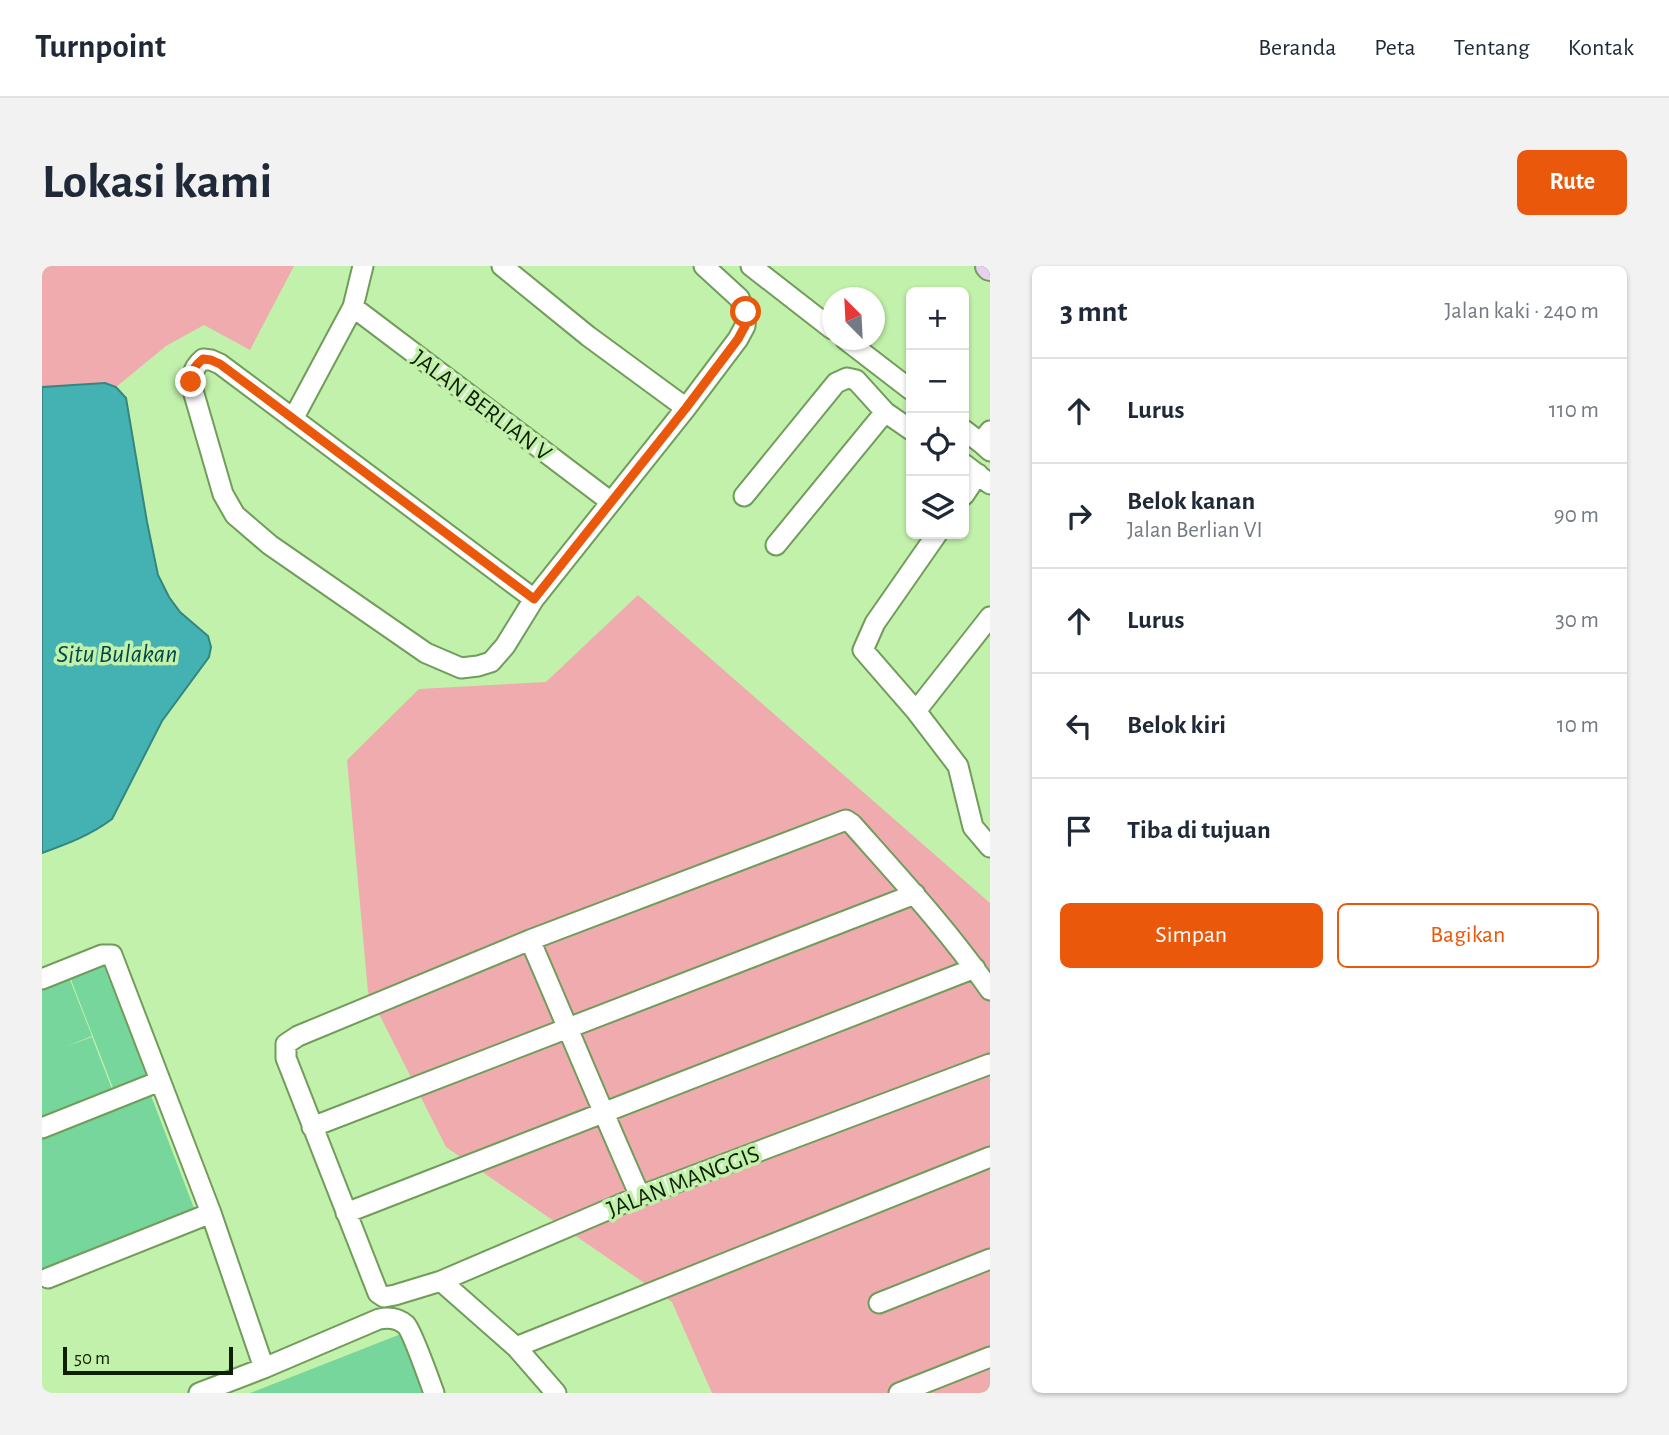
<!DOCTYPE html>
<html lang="id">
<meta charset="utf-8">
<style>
:root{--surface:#fff;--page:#f2f2f3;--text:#1f2937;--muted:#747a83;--line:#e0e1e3;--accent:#ea580c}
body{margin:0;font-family:"Alegreya Sans",sans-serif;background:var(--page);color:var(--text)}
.controls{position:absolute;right:21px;top:21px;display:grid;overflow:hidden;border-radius:10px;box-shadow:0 2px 5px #0004}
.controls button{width:63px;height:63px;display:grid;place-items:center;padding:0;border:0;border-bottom:2px solid var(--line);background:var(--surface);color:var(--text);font:35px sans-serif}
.compass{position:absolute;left:780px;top:21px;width:63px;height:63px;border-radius:50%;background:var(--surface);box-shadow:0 2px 5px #0004;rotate:336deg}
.scale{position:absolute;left:21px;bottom:18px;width:170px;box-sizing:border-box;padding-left:7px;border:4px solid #0f1f05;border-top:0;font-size:19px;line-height:24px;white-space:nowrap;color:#0f1f05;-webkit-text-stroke:5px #c2f1ab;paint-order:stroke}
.stop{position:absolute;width:21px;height:21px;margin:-16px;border:5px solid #ea580c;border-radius:50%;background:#fff}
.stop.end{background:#ea580c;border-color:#fff;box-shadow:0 2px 7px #0008}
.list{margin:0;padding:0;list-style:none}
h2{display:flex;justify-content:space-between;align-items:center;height:91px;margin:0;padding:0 28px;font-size:30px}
h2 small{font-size:23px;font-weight:400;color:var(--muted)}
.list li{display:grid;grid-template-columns:46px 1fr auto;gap:21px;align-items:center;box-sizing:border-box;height:105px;padding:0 28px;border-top:2px solid var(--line)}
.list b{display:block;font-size:26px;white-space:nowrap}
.list p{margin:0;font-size:23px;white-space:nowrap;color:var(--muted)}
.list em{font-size:23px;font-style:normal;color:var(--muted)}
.actions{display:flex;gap:14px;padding:21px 28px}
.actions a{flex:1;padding:16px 0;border:2px solid var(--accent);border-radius:10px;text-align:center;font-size:24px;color:var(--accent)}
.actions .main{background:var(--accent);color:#fff}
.icon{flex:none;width:38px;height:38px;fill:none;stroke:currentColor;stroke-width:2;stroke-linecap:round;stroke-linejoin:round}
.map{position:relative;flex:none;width:948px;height:1127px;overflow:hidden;border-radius:10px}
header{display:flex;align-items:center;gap:42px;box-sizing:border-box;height:98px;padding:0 35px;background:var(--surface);border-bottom:2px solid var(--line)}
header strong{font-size:33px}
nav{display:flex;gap:38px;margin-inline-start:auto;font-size:24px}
.intro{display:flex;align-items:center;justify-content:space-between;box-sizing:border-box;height:168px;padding:0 42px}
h1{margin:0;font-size:49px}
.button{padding:18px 32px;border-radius:10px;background:var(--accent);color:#fff;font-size:24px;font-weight:700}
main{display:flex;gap:42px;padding:0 42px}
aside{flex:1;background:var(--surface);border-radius:10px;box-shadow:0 2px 5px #0004}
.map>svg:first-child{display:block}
.green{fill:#efabae}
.water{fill:#44b2b3;stroke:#34867f;stroke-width:2}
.building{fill:#77d69c}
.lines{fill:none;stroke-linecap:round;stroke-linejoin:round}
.street-casing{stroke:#719c5b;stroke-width:23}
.secondary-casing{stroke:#719c5b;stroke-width:30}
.street{stroke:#fff;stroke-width:19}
.secondary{stroke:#e8d0f1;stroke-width:26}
.route{stroke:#ea580c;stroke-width:9}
.labels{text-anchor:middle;stroke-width:7;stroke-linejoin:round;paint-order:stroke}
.street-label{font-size:24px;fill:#0f1f05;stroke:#c2f1ab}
.water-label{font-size:26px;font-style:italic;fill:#024849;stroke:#c2f1ab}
</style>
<header>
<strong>Turnpoint</strong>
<nav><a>Beranda</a><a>Peta</a><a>Tentang</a><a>Kontak</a></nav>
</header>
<div class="intro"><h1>Lokasi kami</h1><a class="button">Rute</a></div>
<main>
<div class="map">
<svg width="948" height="1127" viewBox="0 0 948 1127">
<rect width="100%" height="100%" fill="#c2f1ab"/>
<path class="green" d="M0,0H252L208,84L162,59L124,80L74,121L63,117L0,121Z
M596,329L948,637V1127H670L630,1036L404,881L326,726L305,494L377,423L504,416Z"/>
<path class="water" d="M63,117L74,121L84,132L105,256L116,309L127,331L138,346L166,370L169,381L167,391L120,455L70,553C49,569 25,578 0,587V121Z"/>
<path class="building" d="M69,695L114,812L73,827L28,711Z
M26,709L50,770L23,781L50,771L73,831L0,859V719Z
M108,827L155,950L0,1010V869Z
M364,1066L388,1127H208L257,1108Z"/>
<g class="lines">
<defs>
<path id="street" d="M460,0L546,70L644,142
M709,0L790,63
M311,41L569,236
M804,74L869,124
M251,153L311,41L321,0
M922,164L939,177
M948,165L939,177L948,185
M922,198L948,218
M922,229L936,208
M702,230L794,117L805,112L814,114L843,146L869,164
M895,268L833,357L821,384L874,445L916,500L931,561L948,581
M734,279L843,146
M492,333L178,98L169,94L161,93C149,103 149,113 152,128L181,228L193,249L228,279L384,387L419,402L436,400L449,396L463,380L492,333L644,142L696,73L703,60L704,46L697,32L662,0
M874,445L948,351
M488,674C525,759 560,845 598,930
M0,713L60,689H70L169,947L222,1102
M948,724C907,665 858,612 810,558L804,554L488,674L256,770L244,778V792L336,1027L342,1031L353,1029L399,1015L598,930L948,798
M270,861L873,628
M0,862L118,815
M304,947L933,702
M6,1012L169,947
M399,1015L474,1081L514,1127
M837,1037L948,993
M474,1081L948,891
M157,1127L222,1102L337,1053C347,1051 356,1052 364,1059C370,1065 388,1116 392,1127
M857,1127L948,1091"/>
<path id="secondary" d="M947,0L948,1"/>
</defs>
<use href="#street" class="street-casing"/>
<use href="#secondary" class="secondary-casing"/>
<use href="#street" class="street"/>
<use href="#secondary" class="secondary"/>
</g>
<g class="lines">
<path class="route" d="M149,116C150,105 152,100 161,93L169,94L178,98L492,333L644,142L696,73L703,60L704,46"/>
</g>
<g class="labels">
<g class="street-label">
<text transform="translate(440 139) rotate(37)" y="8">JALAN BERLIAN V</text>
<text transform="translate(641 915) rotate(-21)" y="8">JALAN MANGGIS</text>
</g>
<g class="water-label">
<text x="75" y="396">Situ Bulakan</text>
</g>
</g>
</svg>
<div class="controls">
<button>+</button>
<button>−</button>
<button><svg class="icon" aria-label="locate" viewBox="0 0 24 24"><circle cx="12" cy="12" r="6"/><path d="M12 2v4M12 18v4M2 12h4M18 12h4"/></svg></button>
<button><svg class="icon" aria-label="layers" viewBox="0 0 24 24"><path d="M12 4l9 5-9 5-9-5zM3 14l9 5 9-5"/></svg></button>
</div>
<svg class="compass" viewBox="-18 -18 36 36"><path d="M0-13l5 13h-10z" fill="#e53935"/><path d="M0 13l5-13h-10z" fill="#747a83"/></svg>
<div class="scale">50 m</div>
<div class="stop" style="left:704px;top:46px"></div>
<div class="stop end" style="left:149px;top:116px"></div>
</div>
<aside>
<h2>3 mnt<small>Jalan kaki · 240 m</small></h2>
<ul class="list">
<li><svg class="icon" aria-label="ahead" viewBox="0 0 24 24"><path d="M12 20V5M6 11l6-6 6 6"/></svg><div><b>Lurus</b></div><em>110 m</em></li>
<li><svg class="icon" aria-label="right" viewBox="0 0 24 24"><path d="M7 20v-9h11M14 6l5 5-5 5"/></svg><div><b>Belok kanan</b><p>Jalan Berlian VI</p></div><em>90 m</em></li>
<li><svg class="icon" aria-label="ahead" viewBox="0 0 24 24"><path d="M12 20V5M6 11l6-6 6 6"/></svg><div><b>Lurus</b></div><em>30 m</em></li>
<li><svg class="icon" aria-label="left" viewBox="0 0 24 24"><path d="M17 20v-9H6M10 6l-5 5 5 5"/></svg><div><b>Belok kiri</b></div><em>10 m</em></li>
<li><svg class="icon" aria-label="arrive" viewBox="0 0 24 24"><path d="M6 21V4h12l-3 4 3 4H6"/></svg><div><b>Tiba di tujuan</b></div></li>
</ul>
<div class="actions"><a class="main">Simpan</a><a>Bagikan</a></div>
</aside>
</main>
